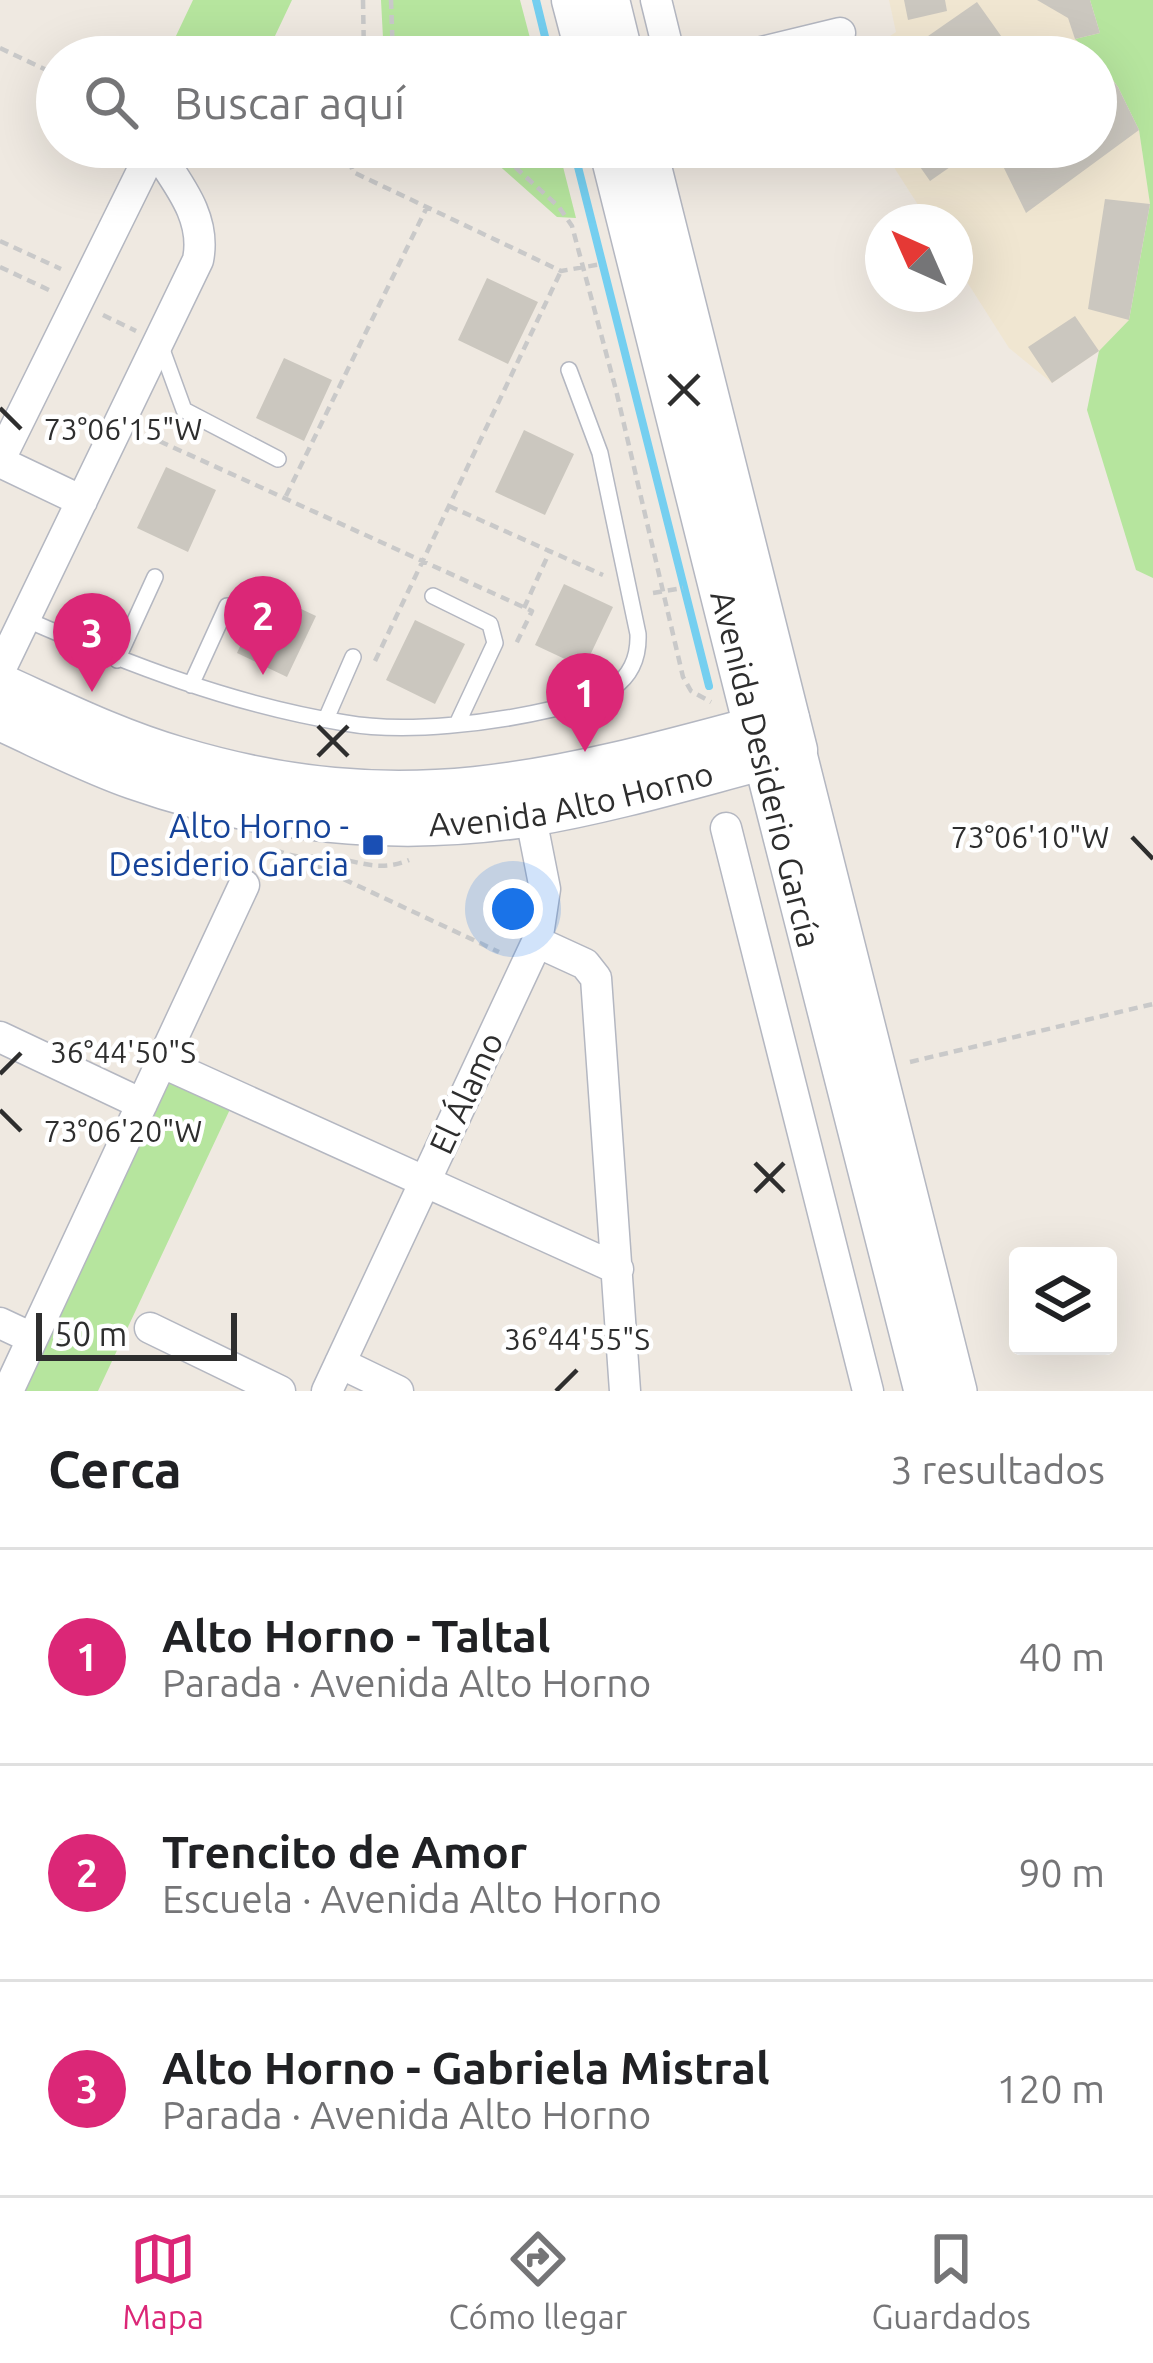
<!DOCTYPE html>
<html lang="es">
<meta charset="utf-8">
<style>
:root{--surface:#fff;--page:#f2f2f2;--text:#202124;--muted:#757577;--line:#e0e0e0;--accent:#db2777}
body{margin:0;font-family:Ubuntu,sans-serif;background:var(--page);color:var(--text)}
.controls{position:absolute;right:36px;bottom:36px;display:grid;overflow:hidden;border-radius:12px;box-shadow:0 12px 48px #0002}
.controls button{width:108px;height:108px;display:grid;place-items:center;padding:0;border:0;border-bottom:3px solid var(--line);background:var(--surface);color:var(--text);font:60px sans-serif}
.compass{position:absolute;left:865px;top:204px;width:108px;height:108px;border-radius:50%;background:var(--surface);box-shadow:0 12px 48px #0002;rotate:315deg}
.scale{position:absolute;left:36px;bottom:30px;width:201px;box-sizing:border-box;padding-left:12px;border:6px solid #2e2e2e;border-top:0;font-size:33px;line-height:42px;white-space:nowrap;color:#2e2e2e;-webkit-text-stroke:9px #fff;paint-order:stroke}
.you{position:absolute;left:513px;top:909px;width:42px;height:42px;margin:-30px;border:9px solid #fff;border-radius:50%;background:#1a73e8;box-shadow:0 0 0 18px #1a73e833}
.badge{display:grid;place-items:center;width:78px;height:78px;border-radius:50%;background:var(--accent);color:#fff;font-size:39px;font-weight:700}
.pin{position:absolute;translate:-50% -99px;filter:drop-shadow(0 3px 6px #0008)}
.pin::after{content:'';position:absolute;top:63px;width:42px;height:36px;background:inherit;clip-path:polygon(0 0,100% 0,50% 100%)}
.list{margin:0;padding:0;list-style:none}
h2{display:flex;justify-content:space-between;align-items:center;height:156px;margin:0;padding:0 48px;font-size:51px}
h2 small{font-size:39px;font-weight:400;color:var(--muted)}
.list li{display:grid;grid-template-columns:78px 1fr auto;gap:36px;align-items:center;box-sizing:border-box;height:216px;padding:0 48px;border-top:3px solid var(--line)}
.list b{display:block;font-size:45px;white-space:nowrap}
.list p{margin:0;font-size:39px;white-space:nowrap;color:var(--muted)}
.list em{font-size:39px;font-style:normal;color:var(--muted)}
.icon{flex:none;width:66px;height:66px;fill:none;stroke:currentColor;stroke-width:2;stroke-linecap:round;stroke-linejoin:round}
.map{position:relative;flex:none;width:1153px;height:1391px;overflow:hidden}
.search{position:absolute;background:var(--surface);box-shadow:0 12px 48px #0002;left:36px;right:36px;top:36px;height:132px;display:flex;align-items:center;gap:30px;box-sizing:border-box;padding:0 42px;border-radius:66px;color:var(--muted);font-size:45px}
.sheet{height:804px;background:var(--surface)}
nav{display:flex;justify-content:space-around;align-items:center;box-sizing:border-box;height:168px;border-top:3px solid var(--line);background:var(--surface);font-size:33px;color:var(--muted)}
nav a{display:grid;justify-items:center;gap:6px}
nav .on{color:var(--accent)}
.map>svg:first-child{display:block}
.education{fill:#f0e6d1}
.green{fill:#b6e59e}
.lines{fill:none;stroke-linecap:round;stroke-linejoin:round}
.stream{stroke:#75cff0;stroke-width:8}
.building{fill:#cbc7bf}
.service-casing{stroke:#b4b7c1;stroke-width:18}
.minor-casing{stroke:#b4b7c1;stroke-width:33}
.tertiary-casing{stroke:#b4b7c1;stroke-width:42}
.secondary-casing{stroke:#b4b7c1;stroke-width:45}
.path{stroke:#c9c9c9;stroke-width:4.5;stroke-dasharray:9 6;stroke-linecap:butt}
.service{stroke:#fff;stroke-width:15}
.minor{stroke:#fff;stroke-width:30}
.tertiary{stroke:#fff;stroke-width:39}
.secondary{stroke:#fff;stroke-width:42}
.ticks{fill:none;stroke:#2e2e2e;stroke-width:4.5}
.transit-dot{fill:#1a4fb4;stroke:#fff;stroke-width:4.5}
.labels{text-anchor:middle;stroke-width:9;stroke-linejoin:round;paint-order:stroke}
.street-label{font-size:33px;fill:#2e2e2e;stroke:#fff}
.transit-label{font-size:33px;fill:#164399;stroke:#fff;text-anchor:end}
.ticks-label{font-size:30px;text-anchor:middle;fill:#2e2e2e;stroke:#fff;stroke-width:9;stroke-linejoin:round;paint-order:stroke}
</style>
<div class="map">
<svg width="1153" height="1391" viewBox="0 0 1153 1391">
<rect width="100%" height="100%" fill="#efe9e1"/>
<path class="education" d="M889,0H1090L1100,33L1085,46L1094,57H859L896,32Z
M1096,59L1118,87L1139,130L1150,204L1129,320L1099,351L1052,383L1009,348L955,263V222H929L881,147H1096Z"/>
<path class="green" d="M193,0H292L265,57H166Z
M381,0H520L535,57H384Z
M1090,0H1153V578L1136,570L1087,410L1099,351L1129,320L1150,204L1139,130L1118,87L1096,57L1075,39L1100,33Z
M478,147H558L576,218L557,217Z
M166,1073L232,1105L98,1391H18Z"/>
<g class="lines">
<path class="stream" d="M536,0L550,57
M573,147L709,686"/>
</g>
<path class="building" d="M904,0H945L947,11L908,20Z
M1037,0H1090L1100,33L1075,39L1068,18Z
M977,2L1016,57H928L918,43Z
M1096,59L1118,87L1139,130L1026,213L1001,162L988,147H1096Z
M906,147H970L973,151L930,181Z
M1105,199L1150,204L1129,320L1088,309Z
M487,278L538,302L508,364L458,340Z
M1075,316L1099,351L1052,383L1028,347Z
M284,358L332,380L304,441L256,418Z
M524,430L574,454L545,515L495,492Z
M166,467L216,490L188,552L137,528Z
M564,584L613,607L584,668L535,645Z
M265,592L316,616L287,677L237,653Z
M415,620L465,644L435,704L386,680Z"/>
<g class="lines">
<defs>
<path id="service" d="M160,344L184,410L278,459
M433,596L490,624L495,643L458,722
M25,619C128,664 233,705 345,723C406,734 493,723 553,709C597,700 640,687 638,634L600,453L569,370
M117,660L155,577
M191,685L227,606
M326,719L353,657"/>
<path id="minor" d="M656,0L670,57
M741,57L840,33
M0,459L154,147
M0,462L82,501
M0,670L198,260C207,216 176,182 154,147
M726,828L868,1391
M537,942L585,964L596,978L625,1391
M0,1037L142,1104
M161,1062L618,1269
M0,1323L32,1338
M150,1328L280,1391
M340,1363L398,1391
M8,1391L244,885
M327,1391L537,942L545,889L527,798"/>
<path id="tertiary" d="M796,750L957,1391
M763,758L924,1391"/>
<g id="secondary">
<path d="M573,0L588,57"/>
<path d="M608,0L622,57"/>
<path d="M610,147L761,751"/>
<path d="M0,685C58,711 116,740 178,758C408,827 566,779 788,719"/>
<path id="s1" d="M0,719C44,739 88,762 134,778C259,822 399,836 530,815C620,800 708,772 796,750L645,147"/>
</g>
</defs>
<use href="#service" class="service-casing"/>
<use href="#minor" class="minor-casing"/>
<use href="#tertiary" class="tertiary-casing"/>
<use href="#secondary" class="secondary-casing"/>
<path class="path" d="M363,0L364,57
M391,0L393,57
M0,48L57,75
M357,147L350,162L353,172L561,271L602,264
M493,147L559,207L572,226L616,390L683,677L691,691L711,702
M0,241L61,269
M0,267L49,290
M103,315L136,331
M146,435L532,611L515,646
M286,496L427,207
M449,506L603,575
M653,593L683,588
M524,608L549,553
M375,661L561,271
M275,850C300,859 299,856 323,857C355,858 375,874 409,860
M303,860L499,952
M910,1062L1153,1004"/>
<use href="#service" class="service"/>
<use href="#minor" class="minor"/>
<use href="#tertiary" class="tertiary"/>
<use href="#secondary" class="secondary"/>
</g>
<path class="ticks" d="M669,375L699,405M669,405L699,375M0,408L21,429M318,726L348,756M318,756L348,726M1132,837L1153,859M0,1074L21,1053M0,1110L21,1131M755,1163L784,1192M755,1192L784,1163M556,1391L577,1370"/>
<rect class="transit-dot" x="361" y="833" width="24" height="24" rx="6"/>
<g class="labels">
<g class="street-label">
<text transform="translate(766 769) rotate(76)" y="12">Avenida Desiderio García</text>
<text dy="12" stroke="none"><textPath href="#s1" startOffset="591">Avenida Alto Horno</textPath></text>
<text transform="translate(466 1093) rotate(-65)" y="12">El Álamo</text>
</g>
<g class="transit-label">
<text x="349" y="838">Alto Horno -<tspan x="349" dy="38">Desiderio Garcia</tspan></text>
</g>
</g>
<g class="ticks-label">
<text x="123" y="440">73°06'15"W</text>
<text x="1030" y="848">73°06'10"W</text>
<text x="123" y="1063">36°44'50"S</text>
<text x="123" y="1142">73°06'20"W</text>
<text x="577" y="1350">36°44'55"S</text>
</g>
</svg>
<div class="controls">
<button><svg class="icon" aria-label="layers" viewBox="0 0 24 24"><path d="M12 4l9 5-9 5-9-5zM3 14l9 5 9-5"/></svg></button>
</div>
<svg class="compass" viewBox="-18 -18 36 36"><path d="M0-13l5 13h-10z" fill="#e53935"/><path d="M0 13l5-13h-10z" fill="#757577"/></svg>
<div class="scale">50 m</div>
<div class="you"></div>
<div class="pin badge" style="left:585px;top:752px">1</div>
<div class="pin badge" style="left:263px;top:675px">2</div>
<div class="pin badge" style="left:92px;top:692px">3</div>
<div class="search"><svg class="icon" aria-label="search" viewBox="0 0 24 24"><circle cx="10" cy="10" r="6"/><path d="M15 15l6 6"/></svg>Buscar aquí</div>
</div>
<section class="sheet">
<h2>Cerca<small>3 resultados</small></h2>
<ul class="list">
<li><span class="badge">1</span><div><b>Alto Horno - Taltal</b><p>Parada · Avenida Alto Horno</p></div><em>40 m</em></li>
<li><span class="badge">2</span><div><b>Trencito de Amor</b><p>Escuela · Avenida Alto Horno</p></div><em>90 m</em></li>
<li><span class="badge">3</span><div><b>Alto Horno - Gabriela Mistral</b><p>Parada · Avenida Alto Horno</p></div><em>120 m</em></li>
</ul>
</section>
<nav>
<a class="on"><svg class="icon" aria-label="map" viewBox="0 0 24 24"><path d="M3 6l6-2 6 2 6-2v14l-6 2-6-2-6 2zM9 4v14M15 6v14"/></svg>Mapa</a>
<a><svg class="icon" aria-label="directions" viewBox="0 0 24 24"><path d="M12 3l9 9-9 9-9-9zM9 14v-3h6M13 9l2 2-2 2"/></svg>Cómo llegar</a>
<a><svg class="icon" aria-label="saved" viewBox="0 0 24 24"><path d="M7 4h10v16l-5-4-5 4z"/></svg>Guardados</a>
</nav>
